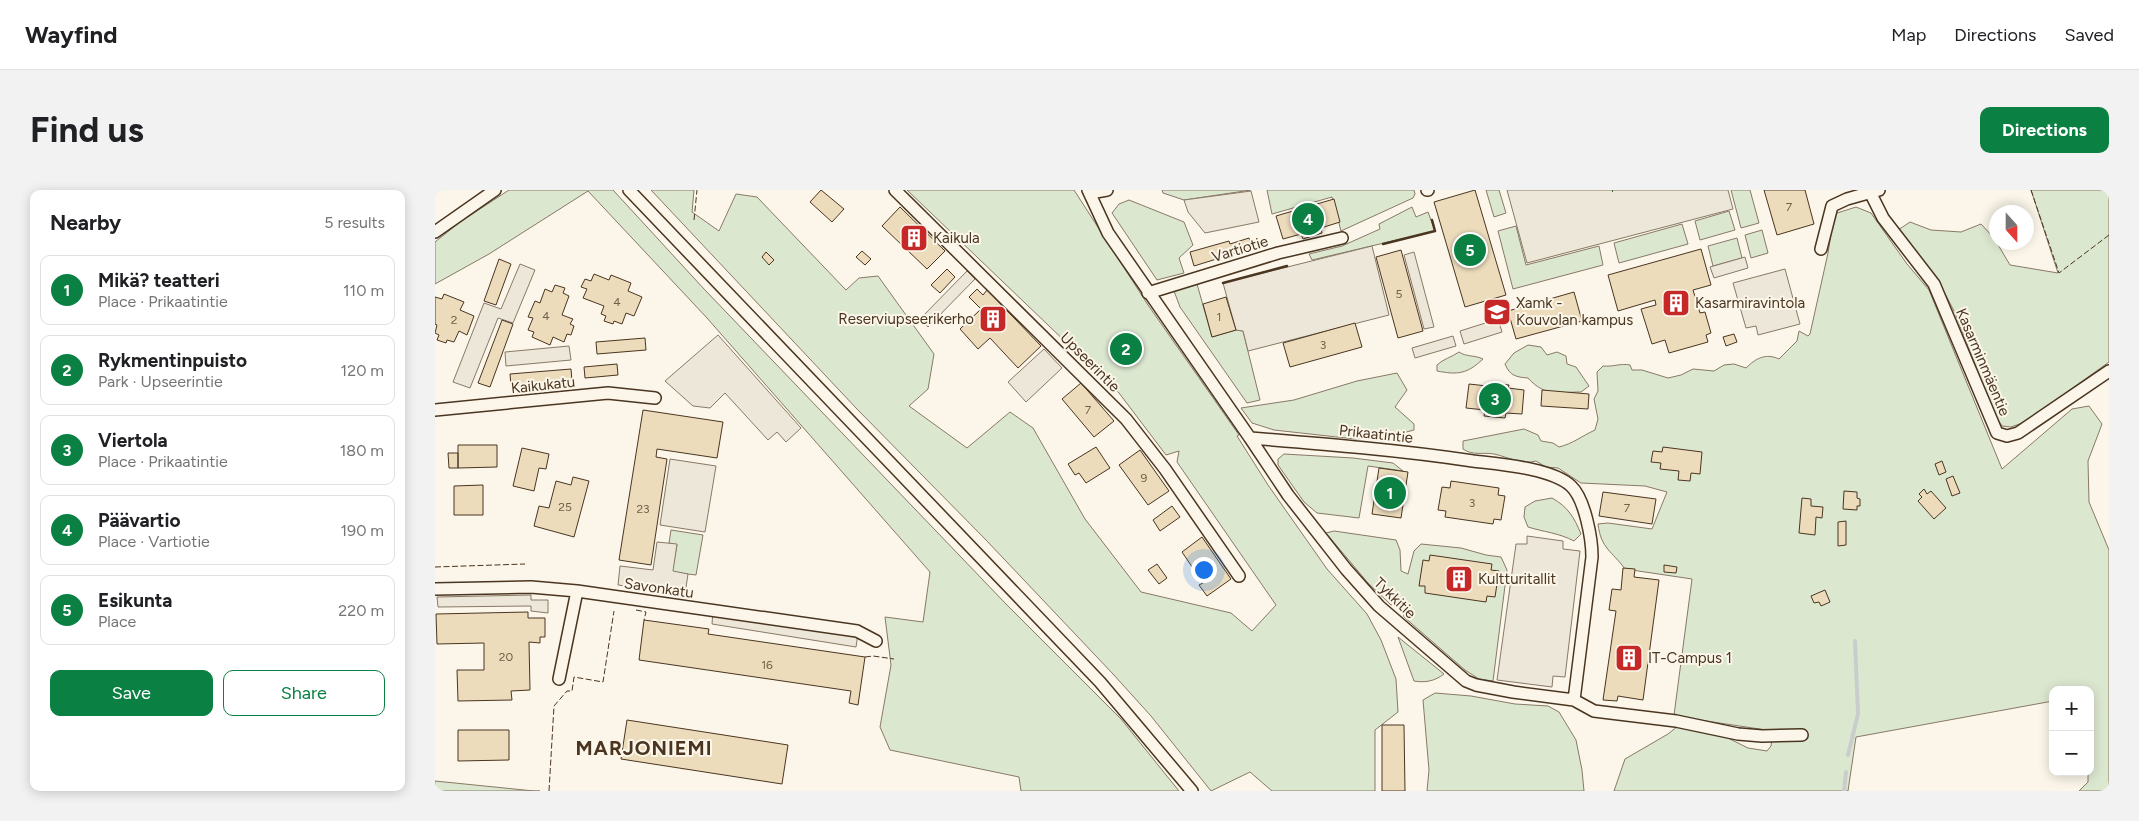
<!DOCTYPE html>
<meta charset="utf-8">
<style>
:root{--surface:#fff;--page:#f2f2f2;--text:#202124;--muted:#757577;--line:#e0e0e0;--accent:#0b8043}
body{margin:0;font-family:Figtree,sans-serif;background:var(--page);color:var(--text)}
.controls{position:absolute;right:15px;bottom:15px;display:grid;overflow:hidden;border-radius:10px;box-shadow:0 2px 12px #0003}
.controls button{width:45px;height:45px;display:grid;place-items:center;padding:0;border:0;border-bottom:1px solid var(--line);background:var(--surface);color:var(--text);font:25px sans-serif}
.compass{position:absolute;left:1554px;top:15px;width:45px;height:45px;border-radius:50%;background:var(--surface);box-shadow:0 2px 12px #0003;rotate:159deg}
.you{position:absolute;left:768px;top:379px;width:18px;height:18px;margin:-12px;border:4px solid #fff;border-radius:50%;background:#1a73e8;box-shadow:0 0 0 8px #1a73e833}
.badge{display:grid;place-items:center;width:32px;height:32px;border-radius:50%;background:var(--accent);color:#fff;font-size:16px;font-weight:700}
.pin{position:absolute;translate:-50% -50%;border:2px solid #fff;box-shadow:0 1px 5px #0006}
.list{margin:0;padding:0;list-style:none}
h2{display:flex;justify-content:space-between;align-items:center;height:65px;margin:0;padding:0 20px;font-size:21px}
h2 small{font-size:16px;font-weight:400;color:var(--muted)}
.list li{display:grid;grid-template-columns:32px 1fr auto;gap:15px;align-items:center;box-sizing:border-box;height:70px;margin:0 10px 10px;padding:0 10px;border:1px solid var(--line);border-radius:10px}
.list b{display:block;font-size:19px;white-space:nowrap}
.list p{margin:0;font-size:16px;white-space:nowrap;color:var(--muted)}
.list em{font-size:16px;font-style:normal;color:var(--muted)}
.actions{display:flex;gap:10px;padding:15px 20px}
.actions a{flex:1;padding:11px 0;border:1px solid var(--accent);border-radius:10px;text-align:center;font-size:18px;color:var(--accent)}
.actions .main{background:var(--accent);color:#fff}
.map{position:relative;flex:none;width:1674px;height:601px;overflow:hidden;border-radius:10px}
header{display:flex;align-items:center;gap:30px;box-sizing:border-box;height:70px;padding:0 25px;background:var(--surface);border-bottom:1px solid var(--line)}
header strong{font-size:24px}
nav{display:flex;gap:28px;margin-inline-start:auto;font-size:18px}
.intro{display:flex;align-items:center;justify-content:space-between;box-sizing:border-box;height:120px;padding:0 30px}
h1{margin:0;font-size:35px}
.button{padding:12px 22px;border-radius:10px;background:var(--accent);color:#fff;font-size:18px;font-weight:700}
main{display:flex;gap:30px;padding:0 30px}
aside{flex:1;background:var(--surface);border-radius:10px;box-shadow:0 2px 12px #0003}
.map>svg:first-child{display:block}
.green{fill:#dce7d0;stroke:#887966}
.parking{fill:#ede7d9;stroke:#887966}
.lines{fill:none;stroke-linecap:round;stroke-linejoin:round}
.stream{stroke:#c9cecd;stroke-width:4}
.building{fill:#ecdcbc;stroke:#4a3520}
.street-casing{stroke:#4a3520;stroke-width:14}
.street{stroke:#fbf6e9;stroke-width:11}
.hedge{stroke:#436837;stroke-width:4;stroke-dasharray:2.5 4;stroke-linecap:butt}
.fence{stroke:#4a3520;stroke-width:1;stroke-dasharray:6 2.5;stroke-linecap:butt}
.wall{stroke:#4a3520;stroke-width:2.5}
.labels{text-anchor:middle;stroke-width:4;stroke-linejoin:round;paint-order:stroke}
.number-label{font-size:12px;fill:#725f47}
.poi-label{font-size:15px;fill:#4a3520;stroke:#fbf6e9;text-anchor:start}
.street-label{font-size:15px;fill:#4a3520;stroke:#fbf6e9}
.district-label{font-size:20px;font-weight:bold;letter-spacing:1px;fill:#4a3520;stroke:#fbf6e9}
</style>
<header>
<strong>Wayfind</strong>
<nav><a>Map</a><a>Directions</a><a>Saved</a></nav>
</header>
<div class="intro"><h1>Find us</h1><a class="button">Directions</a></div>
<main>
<aside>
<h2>Nearby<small>5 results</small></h2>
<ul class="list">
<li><span class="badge">1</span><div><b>Mikä? teatteri</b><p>Place · Prikaatintie</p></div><em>110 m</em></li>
<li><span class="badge">2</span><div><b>Rykmentinpuisto</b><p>Park · Upseerintie</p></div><em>120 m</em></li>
<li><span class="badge">3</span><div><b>Viertola</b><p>Place · Prikaatintie</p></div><em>180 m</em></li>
<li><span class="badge">4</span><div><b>Päävartio</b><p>Place · Vartiotie</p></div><em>190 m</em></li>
<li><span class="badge">5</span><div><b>Esikunta</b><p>Place</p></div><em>220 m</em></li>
</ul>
<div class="actions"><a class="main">Save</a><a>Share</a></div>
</aside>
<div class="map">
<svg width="1674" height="601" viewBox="0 0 1674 601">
<rect width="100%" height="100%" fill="#fbf6e9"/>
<path class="green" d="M74,0H178L269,99L571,414L686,529L744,601H586L584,587L455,560L445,537L456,475L450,427L488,432L495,382L272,128L153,1L54,64L0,94V52L25,32Z
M216,0H259L257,22L284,41L301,4L322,7L411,100L424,88L443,86L499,164L493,199L474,216L532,258L575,222L598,238L650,329L706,402L796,423L817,441L841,415L742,272L744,261L731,265L684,203L472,0H639L713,115L804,245L802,246L833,295L892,379L932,424L946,450L961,489L963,522L940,540V601H837L815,582L776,601L716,526L678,484L551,350L421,218Z
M727,0H816L749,10L728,3Z
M832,0H979L980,4L978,8L906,41L897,7L837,24Z
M1051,0H1064L1071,23L1059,27Z
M1296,0H1315L1324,33L1306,38Z
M1596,0H1674V172L1590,232L1576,237L1567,236L1561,227L1519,121L1504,92L1460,42L1475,32L1496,40L1526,42L1546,34L1559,48L1575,75L1623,83Z
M694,10L749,32L758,55L744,68L749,83L722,90L677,23L684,14Z
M977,17L981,27L993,22L1000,41L877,70L874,64L907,56L945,39L944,34Z
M1421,17L1436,23L1472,74L1494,100L1567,279L1637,219L1654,216L1667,234L1653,271L1654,312L1674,360V601H1644L1653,592V582H1655V500H1618V511L1421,547L1413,601H1179L1190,569L1233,544L1243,536L1291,547L1313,558L1332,561L1336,556L1338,541L1251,528L1239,525L1257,389L1190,379C1177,361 1166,359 1163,334L1173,333L1217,339L1232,302L1210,296L1146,293L1123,278L1111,277L1101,271C1087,275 1073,267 1059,264C1048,262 1038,266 1028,259V251L1089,239L1103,245L1106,251L1118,253L1124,257C1137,254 1147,246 1160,240L1163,229L1159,209L1163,201L1162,182L1168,176C1178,177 1186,173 1195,175L1197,180H1207L1233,188L1246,185L1258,179L1279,181L1289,175L1299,174L1311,178C1321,168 1331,163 1344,169L1362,151L1364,141L1373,146L1375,144L1393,63L1399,24Z
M1294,21L1300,40L1265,50L1260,31Z
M1247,34L1253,54L1184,73L1179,53Z
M1081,36L1091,75L1164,56L1168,75L1078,99L1063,41Z
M1327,40L1333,63L1316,68L1310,45Z
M1302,48L1307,68L1278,76L1273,56Z
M762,94L777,147L801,140L808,141L825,210L812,213L745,117L739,101Z
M1093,155L1106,157L1112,165L1122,162L1131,166L1132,174L1141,177L1154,196L1146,202C1123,202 1110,207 1093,188C1081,187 1075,186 1070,174L1079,163Z
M1024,162C1031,167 1040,165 1048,169C1032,184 1023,185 1002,181V175C1008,169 1017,167 1024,162Z
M962,183L972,200L960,217L979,234V240L956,246L920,249L839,240L817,233L806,218L859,210L922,191Z
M849,264L918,268L958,273L968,281L933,276L924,328L882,323L869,312L843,275V269Z
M1117,308C1133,317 1139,327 1146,344L1139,351C1124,343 1109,342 1093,337L1089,327L1090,317L1100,311Z
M236,340L268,345L261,385L237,382L242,355L234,353Z
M899,341L961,350L965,360L966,381L973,384L979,361L986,354L1026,358L1051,365L1066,367L1072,380L1058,491L1044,489L1030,480L969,427L967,416L963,413L956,415L933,393L891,343Z
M963,447L1009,484C1000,491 990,493 979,491Z
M1000,503L1036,506L1080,514L1113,516L1124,522L1141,550L1147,580L1149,601H992L994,580L988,510Z
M0,591L99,601H105H0Z"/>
<path class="parking" d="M1072,0H1293L1298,19L1092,73Z
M816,1L824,32L770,43L753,22L749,10Z
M937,56L954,125L813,161L808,141L801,140L788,93Z
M979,62L999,137L989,139L969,65Z
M1310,67L1313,78L1279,88L1275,77Z
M85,74L100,80L78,133L63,128L35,198L18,192L49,113L66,119Z
M1350,79L1365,134L1323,145L1321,136L1311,138L1298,93Z
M532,81L540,89L493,137L485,129Z
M1063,129L1067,142L1029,154L1025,141Z
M283,145L366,238L351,252L342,242L333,250L290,203L275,218L258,216L230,191Z
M1018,146L1021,156L980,168L977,158Z
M134,156L136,170L71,176L70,162Z
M609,159L627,178L591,212L573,192Z
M235,269L281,276L270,342L225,335Z
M1092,346L1128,351V359L1145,361L1130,487L1118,486L1117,497L1062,490L1081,354H1092Z
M222,352L242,354L238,381L253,384L250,404L183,395L185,376L218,380Z
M96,405V410H113V423L96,421V416L3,417L2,407Z
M278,421L423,444L421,457L277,434Z"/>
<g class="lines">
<path class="stream" d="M1413,565L1423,524L1420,451
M1409,601L1411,582"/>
</g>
<path class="building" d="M386,0L409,19L397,32L375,12Z
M1040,0L1071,105L1030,117L999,12Z
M1329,0H1370L1379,34L1342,45Z
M899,9L905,32L886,38L887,43L868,49L866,44L848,49L841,26Z
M465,17L510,61L492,79L447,36Z
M814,48L817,58L759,76L755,62L794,51L795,54Z
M1266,59L1276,95L1258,100L1265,123L1270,122L1276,143L1271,145L1273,152L1234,163L1230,150L1217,154L1206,119L1221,115L1220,110L1183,121L1173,85Z
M966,60L988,141L963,148L941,67Z
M427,61L436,69L430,75L421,67Z
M331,62L339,70L334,75L327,67Z
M64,69L76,74L61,115L49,111Z
M512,79L520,87L505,103L496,95Z
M159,84L174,90L176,85L196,93L193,101L207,107L199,126L191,123L187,134L179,131L178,134L169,131L171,126L166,124L169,116L148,108L152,99L146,97L150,89L156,91Z
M120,95L130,98L128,103L134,106L127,125L138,129L135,134L139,136L136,145L132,144L129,152L118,147L115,155L97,147L99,142L93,140L98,128L93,127L100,111L105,113L110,99L117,102Z
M542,99L548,105L552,100L606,156L583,178L555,148L543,159L525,139L546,119L534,107Z
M1139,102L1147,131L1081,149L1073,121Z
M9,104L29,112L25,120L39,126L32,145L24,141L19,152L12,150L11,153L2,150L4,145L0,143L2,135L0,134V107L7,109Z
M791,107L801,140L777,147L768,114Z
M67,130L78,134L55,197L43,193Z
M920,133L927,157L855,177L848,153Z
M1299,144L1302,152L1291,156L1288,147Z
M210,148L211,160L162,164L161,152Z
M182,174L183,185L150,188L149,177Z
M136,179L137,191L76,196L75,184Z
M646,193L679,231L659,247L627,209Z
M1053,193L1074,195L1073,198L1089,200L1087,224L1071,223L1070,228L1049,226L1050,220L1031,218L1034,194L1052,196Z
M1107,200L1154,204L1153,219L1106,216Z
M208,220L288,232L282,268L222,259L221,267L232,269L216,375L184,370Z
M23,255H62V277L23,278Z
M661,257L675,278L651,293L644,283L640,285L633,274Z
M1228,257L1267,262L1265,284L1256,283L1255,291L1243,290L1244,281L1225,279L1226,273L1216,272L1218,261L1227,262Z
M87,258L114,264L111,279L104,278L99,301L78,296Z
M705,260L734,301L713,315L684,275Z
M13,263H23V278H14Z
M1507,271L1511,282L1504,285L1500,274Z
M944,278L973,282L966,328L937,324Z
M1518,286L1525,303L1517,306L1511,289Z
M138,287L154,291L139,347L99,336L104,316L114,318L121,291L136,295Z
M1016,291L1064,298L1063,305L1070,306L1066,330L1059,329L1058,334L1010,327L1011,321L1003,320L1007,297L1015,298Z
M48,295V325H19V296Z
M1489,299L1492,304L1496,301L1511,318L1499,329L1483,311L1487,307L1484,304Z
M1409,301L1422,302V308L1425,309V316H1422V320L1408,319Z
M1168,302L1221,309L1217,334L1164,326Z
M1367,308L1376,309V316L1388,317L1387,328L1381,327L1380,345L1364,343Z
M737,316L745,327L725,341L718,330Z
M1411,331V355L1403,356V332Z
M767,347L796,389L772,406L764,395L768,393L747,362Z
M995,365L1057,374L1056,380L1064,381L1060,407L1052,406L1051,412L990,403V396H984L988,370L994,371Z
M722,374L732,388L724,394L713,380Z
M1229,375L1242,377L1241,383L1229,382Z
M1188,378L1200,379L1199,387L1224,390L1208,510L1183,506L1182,511L1168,510L1181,421L1174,420L1177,399L1186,400Z
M1390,400L1395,412L1386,416L1384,412L1379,413L1376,406Z
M93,422V428H110V447H105V453L94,452L95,500L76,501L77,510L23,511L22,480H49V453L2,454L1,424Z
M209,430L274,439L273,444L430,467L423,515L414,513L416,501L204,470Z
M192,530L353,555L347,594L186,569Z
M947,535H969L970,601H947Z
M23,540H74V570L23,571Z"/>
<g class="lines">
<defs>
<path id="street" d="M194,0L665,492L757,601
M460,0L691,229L730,279L804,386
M653,0L673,43L815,248C889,254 964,260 1038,271C1063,274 1117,278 1136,296C1150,309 1157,349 1157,367L1139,510
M992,0H993
M1435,2L1448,28L1499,94L1562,243L1572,246L1583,243L1674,181
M655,3L672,0
M0,42L60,0
M1386,59L1397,16L1412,9L1444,0
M713,103L843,63L907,48
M0,220L173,203L220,208
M815,248L853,305L911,379L944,416L1031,491L1041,495L1078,502L1139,510L1159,521L1241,531L1303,544L1327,546L1367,545
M0,399L96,397L142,401L422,441L441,451
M124,489L142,401"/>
</defs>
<use href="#street" class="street-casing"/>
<use href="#street" class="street"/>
<path class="hedge" d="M1177,0H1178"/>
<path class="fence" d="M1596,0L1624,83L1674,45
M259,30L262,0
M0,377L90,374
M201,420L211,422L209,430
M430,467L438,466L459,469
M114,601L119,516L132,501H137L139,487L168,492L179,421"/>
<path class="wall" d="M948,54L1000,41L997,30
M788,93L852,76"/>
</g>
<defs>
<symbol id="building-square" viewBox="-11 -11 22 22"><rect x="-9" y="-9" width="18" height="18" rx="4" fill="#c62828" stroke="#fbf6e9"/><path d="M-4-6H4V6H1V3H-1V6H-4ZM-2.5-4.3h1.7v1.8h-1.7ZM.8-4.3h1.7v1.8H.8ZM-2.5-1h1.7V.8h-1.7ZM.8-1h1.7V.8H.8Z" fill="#fff"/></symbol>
<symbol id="university-square" viewBox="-11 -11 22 22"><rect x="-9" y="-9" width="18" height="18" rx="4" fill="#c62828" stroke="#fbf6e9"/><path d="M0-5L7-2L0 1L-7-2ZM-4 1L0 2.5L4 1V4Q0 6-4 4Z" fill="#fff"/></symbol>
</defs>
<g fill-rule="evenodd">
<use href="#building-square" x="463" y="32" width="32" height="32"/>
<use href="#building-square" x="1225" y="97" width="32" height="32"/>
<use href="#university-square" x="1046" y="106" width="32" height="32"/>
<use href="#building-square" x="542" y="113" width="32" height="32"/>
<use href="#building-square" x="1008" y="373" width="32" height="32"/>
<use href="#building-square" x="1178" y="452" width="32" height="32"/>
</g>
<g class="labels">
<g class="number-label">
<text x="1354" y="21">7</text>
<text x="964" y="108">5</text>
<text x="182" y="116">4</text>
<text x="111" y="130">4</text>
<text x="784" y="131">1</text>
<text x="19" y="134">2</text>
<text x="888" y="159">3</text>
<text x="653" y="224">7</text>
<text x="709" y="292">9</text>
<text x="1037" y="317">3</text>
<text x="130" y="321">25</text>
<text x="1192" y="322">7</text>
<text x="208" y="323">23</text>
<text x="71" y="471">20</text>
<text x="332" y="479">16</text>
</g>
<g class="poi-label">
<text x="498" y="53">Kaikula</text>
<text x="1081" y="118">Xamk -<tspan x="1081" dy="17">Kouvolan kampus</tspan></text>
<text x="1260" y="118">Kasarmiravintola</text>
<text x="539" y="134" text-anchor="end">Reserviupseerikerho</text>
<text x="1043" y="394">Kultturitallit</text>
<text x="1213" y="473">IT-Campus 1</text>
</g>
<g class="street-label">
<text transform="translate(805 59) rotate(-17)" y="5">Vartiotie</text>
<text transform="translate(655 172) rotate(45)" y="5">Upseerintie</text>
<text transform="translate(1548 172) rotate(67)" y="5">Kasarminmäentie</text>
<text transform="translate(108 195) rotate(-6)" y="5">Kaikukatu</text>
<text transform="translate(941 244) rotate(6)" y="5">Prikaatintie</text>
<text transform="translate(224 398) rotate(8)" y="5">Savonkatu</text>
<text transform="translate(960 408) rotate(44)" y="5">Tykkitie</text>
</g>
<g class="district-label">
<text x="209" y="565">MARJONIEMI</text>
</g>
</g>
</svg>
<div class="controls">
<button>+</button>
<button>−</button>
</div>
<svg class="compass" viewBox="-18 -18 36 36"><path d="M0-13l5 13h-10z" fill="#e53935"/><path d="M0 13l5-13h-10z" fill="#757577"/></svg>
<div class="you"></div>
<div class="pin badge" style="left:955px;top:303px">1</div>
<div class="pin badge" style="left:691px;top:159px">2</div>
<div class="pin badge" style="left:1060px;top:209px">3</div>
<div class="pin badge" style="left:873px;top:29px">4</div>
<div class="pin badge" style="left:1035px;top:60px">5</div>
</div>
</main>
